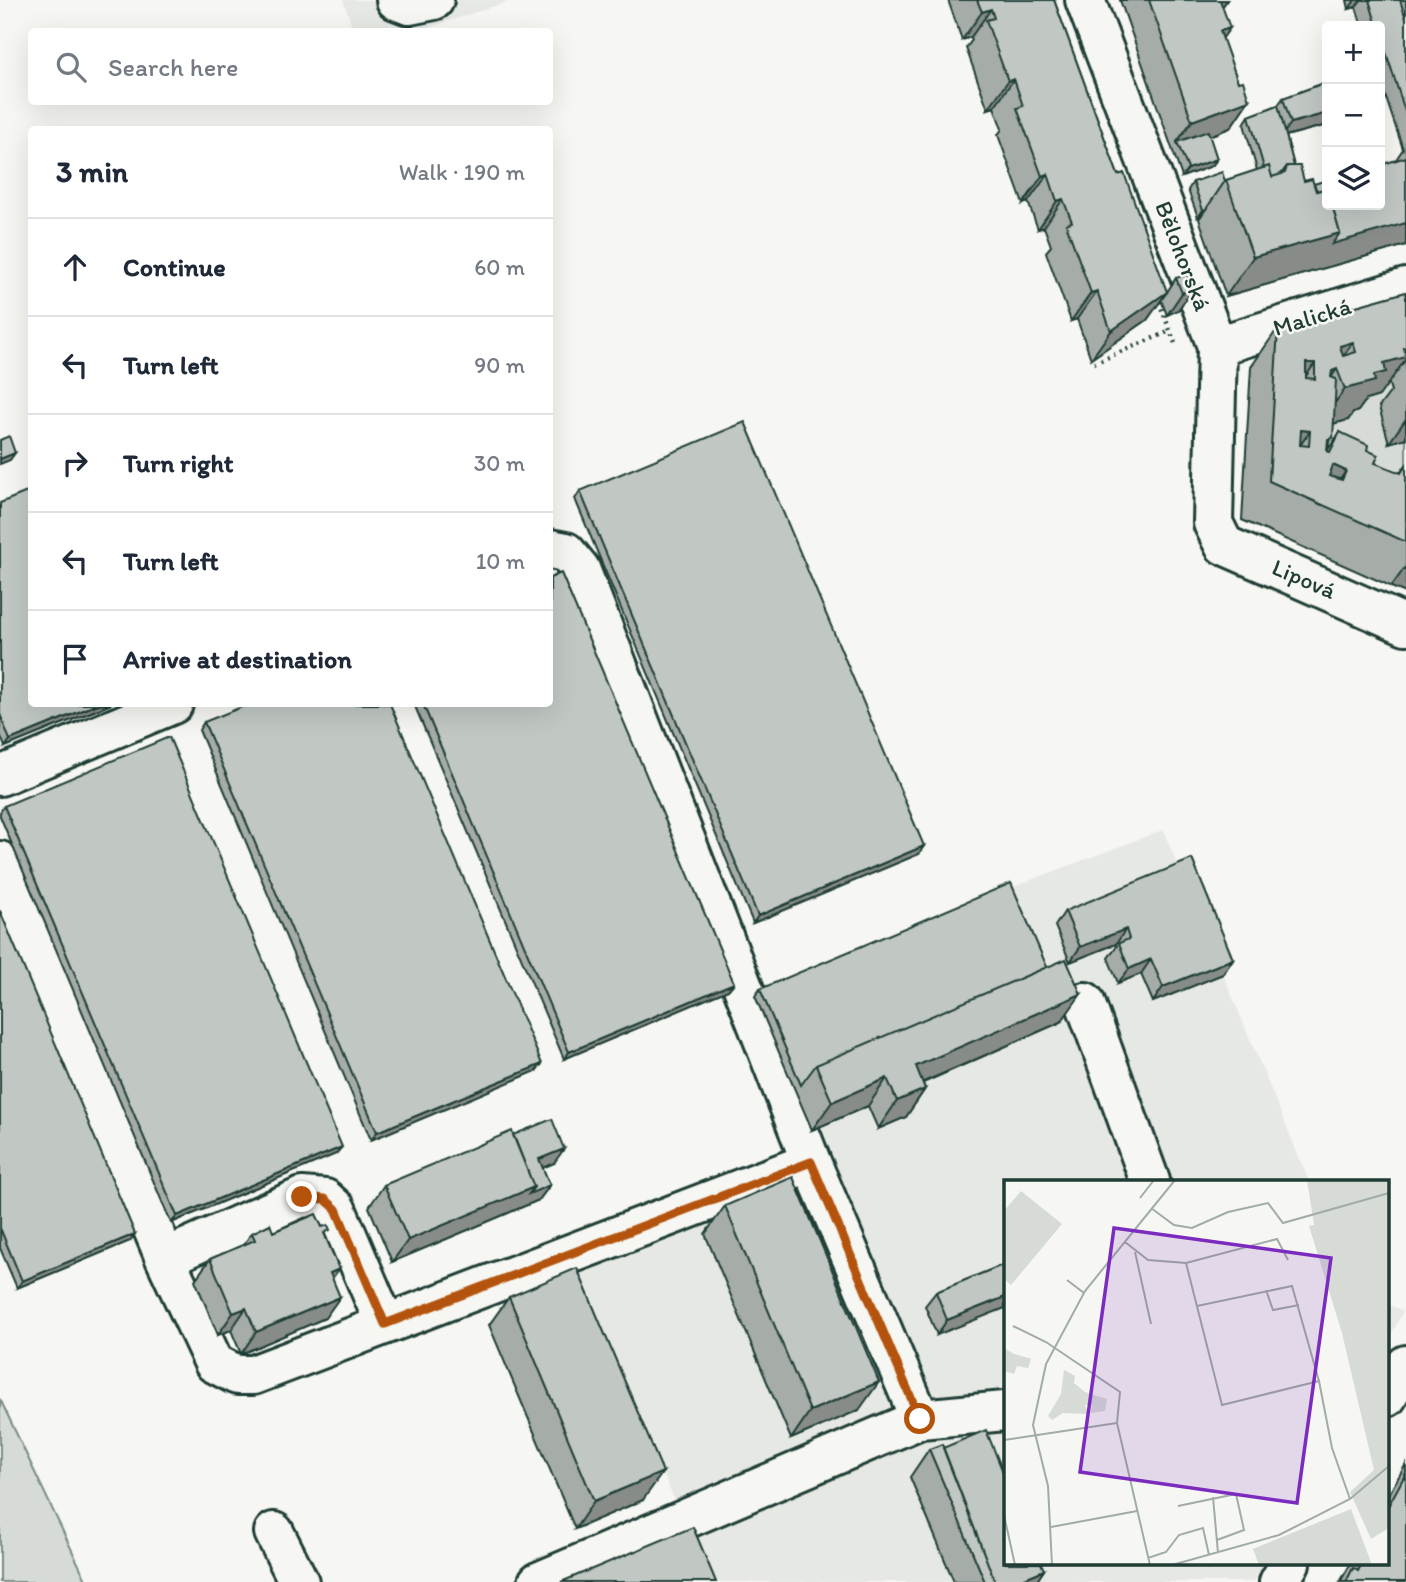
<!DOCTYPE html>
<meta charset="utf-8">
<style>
:root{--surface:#fff;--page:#f6f6f7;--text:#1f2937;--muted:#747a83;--line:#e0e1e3}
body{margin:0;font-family:Itim,sans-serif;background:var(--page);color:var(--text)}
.controls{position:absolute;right:21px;top:21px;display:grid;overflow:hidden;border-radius:7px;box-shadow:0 7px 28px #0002}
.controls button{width:63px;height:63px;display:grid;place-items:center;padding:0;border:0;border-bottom:2px solid var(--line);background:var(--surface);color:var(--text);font:35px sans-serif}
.stop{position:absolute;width:21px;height:21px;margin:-16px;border:5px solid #b45309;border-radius:50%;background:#fff}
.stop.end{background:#b45309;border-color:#fff;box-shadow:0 2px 7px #0008}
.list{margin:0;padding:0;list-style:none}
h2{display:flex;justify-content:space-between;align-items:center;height:91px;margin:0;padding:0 28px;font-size:30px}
h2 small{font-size:23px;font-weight:400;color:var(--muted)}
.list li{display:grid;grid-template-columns:46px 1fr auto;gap:21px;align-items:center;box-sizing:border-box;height:98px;padding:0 28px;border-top:2px solid var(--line)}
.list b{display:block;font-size:26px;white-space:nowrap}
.list em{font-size:23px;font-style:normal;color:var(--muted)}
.icon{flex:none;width:38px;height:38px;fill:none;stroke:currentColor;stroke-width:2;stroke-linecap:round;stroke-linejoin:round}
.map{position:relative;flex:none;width:1406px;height:1582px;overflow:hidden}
.search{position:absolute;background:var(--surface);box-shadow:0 7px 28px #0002;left:28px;top:28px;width:525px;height:77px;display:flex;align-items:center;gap:18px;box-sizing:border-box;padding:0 24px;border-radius:7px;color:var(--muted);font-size:26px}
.panel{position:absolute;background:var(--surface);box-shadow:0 7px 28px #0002;left:28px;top:126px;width:525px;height:581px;border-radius:7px}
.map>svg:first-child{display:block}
.built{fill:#e6e8e4}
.garden{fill:#d6dbd6;stroke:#7a8c85;stroke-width:2}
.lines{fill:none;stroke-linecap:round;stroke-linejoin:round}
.minor-casing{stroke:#1f3d34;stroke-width:44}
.path{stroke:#1f3d34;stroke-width:4.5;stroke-dasharray:2 5;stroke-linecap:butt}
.minor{stroke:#f6f6f2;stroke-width:38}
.wall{fill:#a6aca8;stroke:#1f3d34;stroke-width:2}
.shaded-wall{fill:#878c88;stroke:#1f3d34;stroke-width:2}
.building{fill:#c1c8c3;stroke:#1f3d34;stroke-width:2;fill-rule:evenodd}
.route{stroke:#b45309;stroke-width:9}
.labels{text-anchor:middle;stroke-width:5;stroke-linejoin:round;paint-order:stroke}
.street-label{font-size:24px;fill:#1f3d34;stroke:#f6f6f2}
.inset-road{fill:none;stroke:#a0aca6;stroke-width:2}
.view{fill:#7b2cbf;fill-opacity:0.15;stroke:#7b2cbf;stroke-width:3.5}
.inset-edge{fill:none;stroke:#1f3d34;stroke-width:3.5}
</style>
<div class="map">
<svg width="1406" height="1582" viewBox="0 0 1406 1582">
<rect width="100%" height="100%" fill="#f6f6f2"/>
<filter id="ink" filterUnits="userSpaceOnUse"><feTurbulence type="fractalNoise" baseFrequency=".0143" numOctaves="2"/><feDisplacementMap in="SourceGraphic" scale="14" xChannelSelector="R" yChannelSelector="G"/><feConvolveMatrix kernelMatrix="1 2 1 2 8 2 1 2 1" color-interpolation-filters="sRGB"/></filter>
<g filter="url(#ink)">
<path class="built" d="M343,0H513L415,32L354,31Z
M1163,830L1309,1181H1005V1563H1265L1253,1582H608L693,1545L579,1272L827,1170L812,1130L1005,890Z
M1387,1304L1403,1311L1387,1343Z"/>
<path class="garden" d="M1389,384L1406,438V503L1301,478L1309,418L1378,396L1376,387Z
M0,1399L87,1582H0Z"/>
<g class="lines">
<defs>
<path id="minor" d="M396,0L409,5L434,0
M1085,0L1217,346L1213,523L1224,545L1406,625
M1217,346L1406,288
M550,549L566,552L580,569L811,1162L920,1419L1005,1411
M0,776L173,704
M0,861L165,1258L214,1363L237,1375H253L811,1162
M1085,1002L1150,1181
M165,1258L302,1197L325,1199L336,1209L385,1324
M1387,1397L1406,1365
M274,1532L299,1582
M538,1582L920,1419
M1279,1582L1290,1563"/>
</defs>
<use href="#minor" class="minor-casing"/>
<path class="path" d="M1159,302L1176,346
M1094,363L1168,332"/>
<use href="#minor" class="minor"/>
</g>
<path class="wall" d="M948,0H1054L1118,175L1167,292L1176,278L1193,289L1178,310L1167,315L1161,300L1147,320L1091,359L1077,319L1071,321L1046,252L1051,246L1044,227L1038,229L1028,202L1023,204L998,135L1002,129L994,107L988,109L966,48L972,40L971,37L962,40Z
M1120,0H1227L1222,7V38L1238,82L1249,100L1230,128L1209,136L1217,159L1212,166L1182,177Z
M1347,0H1406V245L1226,296L1199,219L1201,216L1198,217L1188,190L1193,182L1225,181L1257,170L1244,124L1249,116L1278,105L1283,98L1327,82V125L1286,136L1294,166L1304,181L1314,185L1395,161L1403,149L1380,80V26H1362L1356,7L1349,9Z
M1406,292V438L1389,443L1379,407L1391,391L1389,384H1387L1379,396L1366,400L1358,411L1353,413L1348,420L1334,423L1327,451L1340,432L1367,450L1375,463L1400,473L1406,465V593L1242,520L1251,367L1278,328Z
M580,491L919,854L753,923L575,499Z
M0,503L32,704H111L5,747L0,734Z
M414,704H550L734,983L728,990L564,1059Z
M204,722L536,1071L371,1140L199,730Z
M4,806L336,1154L171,1223L0,816V812Z
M0,911L130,1241L17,1288L0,1248Z
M1065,911L1233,959L1223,974L1153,1002L1141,974L1118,983L1108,958L1117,946L1116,944L1070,962L1055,926Z
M760,989L1061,1022L923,1083L925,1089L906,1117L878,1129L868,1106L812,1130L755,996Z
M513,1135L554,1163L542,1168L550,1185L539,1200L392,1262L369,1207L384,1185Z
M725,1206L859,1410L791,1439L705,1234Z
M273,1232L326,1237L332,1278L325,1318L241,1354L231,1330L218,1335L195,1280L210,1259L243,1245L252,1233Z
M1005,1264L937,1335L925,1306L936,1292Z
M509,1297L643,1500L575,1529L489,1325Z
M943,1448L1044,1570L1036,1582H954L910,1477L929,1449Z
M1406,1464V1582H1340L1351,1563H1387V1497Z
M1197,1563H1213L1208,1569Z"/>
<path class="shaded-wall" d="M1219,0H1227L1211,23Z
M1355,0H1361L1356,7L1349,9Z
M991,9L971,37L962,40L982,12Z
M1230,28L1210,56L1220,31Z
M1014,79L994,107L988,109L1008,81Z
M1249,100L1230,128L1179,147L1177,142L1192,121Z
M1327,113V125L1281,137L1291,123Z
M1217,159L1212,166L1182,177L1188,169Z
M1048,174L1028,202L1023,204L1042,176Z
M1063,199L1044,227L1038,229L1057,201Z
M1206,209L1201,216L1198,217L1203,210Z
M1406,223V245L1226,296L1253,257L1340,233Z
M1193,289L1178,310L1167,315L1182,293Z
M1097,291L1077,319L1071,321L1091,293Z
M1167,292L1147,320L1091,359L1111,331Z
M1353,342L1334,370L1337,369L1310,408L1340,346Z
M1404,348H1406V359L1379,396L1366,400L1358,411L1353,413L1348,420L1317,428L1345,389Z
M1306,363H1315L1288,402Z
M1406,419V438L1389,443Z
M1301,430L1310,431L1283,470Z
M15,453L10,460L0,464V459Z
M1333,465L1346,471L1322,505L1309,499Z
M1406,566V593L1391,587Z
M98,704H111L5,747L10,740Z
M924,846L919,854L753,923L758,916Z
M1126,929L1116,944L1070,962L1080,947Z
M1151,959L1141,974L1118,983L1129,969Z
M1233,959L1223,974L1153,1002L1163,987Z
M734,983L728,990L564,1059L569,1052Z
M1081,994L1061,1022L896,1094L916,1066Z
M542,1064L536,1071L371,1140L377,1132Z
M887,1078L868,1106L812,1130L832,1102Z
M925,1089L906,1117L878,1129L897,1101Z
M342,1147L336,1154L171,1223L177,1216Z
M564,1149L554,1163L528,1174L539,1159Z
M550,1185L539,1200L392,1262L408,1240L534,1187Z
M135,1234L130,1241L17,1288L22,1281Z
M339,1269L324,1290L330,1273Z
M340,1297L325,1318L241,1354L256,1332Z
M1005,1297V1308L937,1335L947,1320Z
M246,1308L231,1330L218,1335L233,1313Z
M879,1382L859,1410L791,1439L810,1411Z
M663,1472L643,1500L575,1529L594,1501Z
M1044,1570L1036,1582H1015Z"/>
<path class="building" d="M977,0H1054L1118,175L1124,173L1167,292L1111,331L1097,291L1091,293L1066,224L1072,222L1063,199L1057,201L1048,174L1042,176L1017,108L1023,106L1014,79L1008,81L986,20L994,18L991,9L982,12Z
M1149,0H1220L1230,28L1220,31L1238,82L1243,81L1249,100L1192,121Z
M1369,0H1400L1406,19V114L1380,34V26H1377Z
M1327,82V113L1291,123L1283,98Z
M1278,105L1294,166H1287L1281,174L1272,177L1269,166L1264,168L1249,116Z
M1208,131L1217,159L1188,169L1177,142Z
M1406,157V223L1332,244L1340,233L1332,205H1380V165Z
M1269,166L1272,177L1285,173L1287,166H1300L1304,181L1312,179L1316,191L1327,188V205H1332L1340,233L1253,257L1226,180Z
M1222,172L1225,181L1206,209L1203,210L1193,182Z
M1327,180V190V188L1317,191L1314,184Z
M1187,274L1193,289L1182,293L1176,278Z
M1406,292V348H1404L1406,357L1384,363L1386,372L1374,375L1375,381L1345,389L1337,369L1332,371L1331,377L1336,379L1333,438L1328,439L1327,451L1330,452L1340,432L1368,445L1367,450L1378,455L1375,463L1401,473L1406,465V542L1269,481L1278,328ZM1353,342L1356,352L1343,356L1340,346ZM1306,363H1315V379L1306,378ZM1301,430L1310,431L1309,446L1300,445ZM1333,465L1346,471L1342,480L1329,476Z
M745,422L924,846L758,916L580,491Z
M9,436L15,453L0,459V440Z
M32,490V704H98L10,740L0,714V503Z
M561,573L734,983L569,1052L423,704H550V578Z
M249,704H390L542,1064L377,1132L204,722Z
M169,737L342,1147L177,1216L4,806Z
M1192,859L1233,959L1163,987L1151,959L1129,969L1119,943L1129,939L1126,929L1080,947L1065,911Z
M1011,883L1047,967L816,1065L801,1085L760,989Z
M0,911L135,1234L22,1281L0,1228Z
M1066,959L1081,994L916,1066L925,1089L897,1101L887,1078L832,1102L816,1065Z
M552,1119L564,1149L539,1159L550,1185L529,1194L534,1187L513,1135Z
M512,1131L534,1187L408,1240L384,1185Z
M793,1177L879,1382L810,1411L725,1206Z
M316,1214L322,1227L328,1225L330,1230L324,1233L339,1269L330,1273L340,1297L256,1332L246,1308L233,1313L210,1259L255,1240L252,1233L270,1224L273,1232Z
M1005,1264V1297L947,1320L936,1292Z
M577,1268L663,1472L594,1501L509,1297Z
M986,1430L1005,1477V1563H1041L1044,1570L1015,1582H995L943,1448Z
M942,1444L995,1582H985L929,1449Z
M1406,1473V1582H1346L1353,1568L1358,1571L1362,1563H1387V1508Z
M693,1527L716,1582H561Z"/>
</g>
<g class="lines" filter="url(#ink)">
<path class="route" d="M302,1197L325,1199L336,1209L385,1324L811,1162L920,1419"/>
</g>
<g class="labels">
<g class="street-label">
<text transform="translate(1183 256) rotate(69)" y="8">Bělohorská</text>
<text transform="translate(1312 317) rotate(-17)" y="8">Malická</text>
<text transform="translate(1304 579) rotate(23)" y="8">Lipová</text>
</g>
</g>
<g transform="translate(1004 1180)">
<rect width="385" height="385" fill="#f6f6f2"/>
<path d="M347,329L368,385H255L249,369Z" fill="#d6dbd6"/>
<path d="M303,0H385V348L367,359L346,312L370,290L338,153L305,46L310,45ZM17,11L58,44L7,105L0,99V31ZM0,168L10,174L35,181L27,179L24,188L13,186L10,194L0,191ZM60,190L71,196L70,203L81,212L103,219L101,231L87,233L88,224L81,225L84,234L59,233L48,240L44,236L57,214Z" fill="#d6dbd6"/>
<path class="inset-road" d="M136,18L150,0M147,28L170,45L188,48L224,32L264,23L279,43L385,13M121,62L144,80L182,83L218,225L315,201L328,268L346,319M131,72L147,144M182,83L273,59L284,80M63,100L80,113M262,110L269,130L295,125M193,126L288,106L315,201M9,146L42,162L116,212L113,243L146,385M0,260L113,243M209,317L214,373M174,326L232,314L240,350L213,360M0,335L11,385M47,347L133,331M144,378L162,372L175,355L199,348L205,375M48,385L44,306L29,245L42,184L81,111L171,0M168,385L275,355L346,319L385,286"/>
<path class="view" d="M110,48L327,78L293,323L76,292Z"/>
<rect width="385" height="385" class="inset-edge"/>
</g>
</svg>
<div class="controls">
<button>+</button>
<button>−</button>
<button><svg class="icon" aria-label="layers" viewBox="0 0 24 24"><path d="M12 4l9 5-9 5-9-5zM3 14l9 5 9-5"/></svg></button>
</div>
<div class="stop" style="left:920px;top:1419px"></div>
<div class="stop end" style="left:302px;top:1197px"></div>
<div class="search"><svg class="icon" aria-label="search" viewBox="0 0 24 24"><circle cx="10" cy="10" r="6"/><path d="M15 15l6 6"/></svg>Search here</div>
<section class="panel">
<h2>3 min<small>Walk · 190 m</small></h2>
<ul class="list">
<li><svg class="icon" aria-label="ahead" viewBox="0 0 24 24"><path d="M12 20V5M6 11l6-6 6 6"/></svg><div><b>Continue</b></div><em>60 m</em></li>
<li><svg class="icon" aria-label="left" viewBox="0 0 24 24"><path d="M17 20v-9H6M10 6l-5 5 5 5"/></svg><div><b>Turn left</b></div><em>90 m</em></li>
<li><svg class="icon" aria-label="right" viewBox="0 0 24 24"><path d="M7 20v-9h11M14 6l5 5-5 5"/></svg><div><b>Turn right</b></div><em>30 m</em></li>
<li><svg class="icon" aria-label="left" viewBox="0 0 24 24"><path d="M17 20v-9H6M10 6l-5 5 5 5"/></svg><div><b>Turn left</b></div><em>10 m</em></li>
<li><svg class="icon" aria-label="arrive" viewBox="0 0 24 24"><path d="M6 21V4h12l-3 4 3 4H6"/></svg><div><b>Arrive at destination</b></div></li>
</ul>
</section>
</div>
